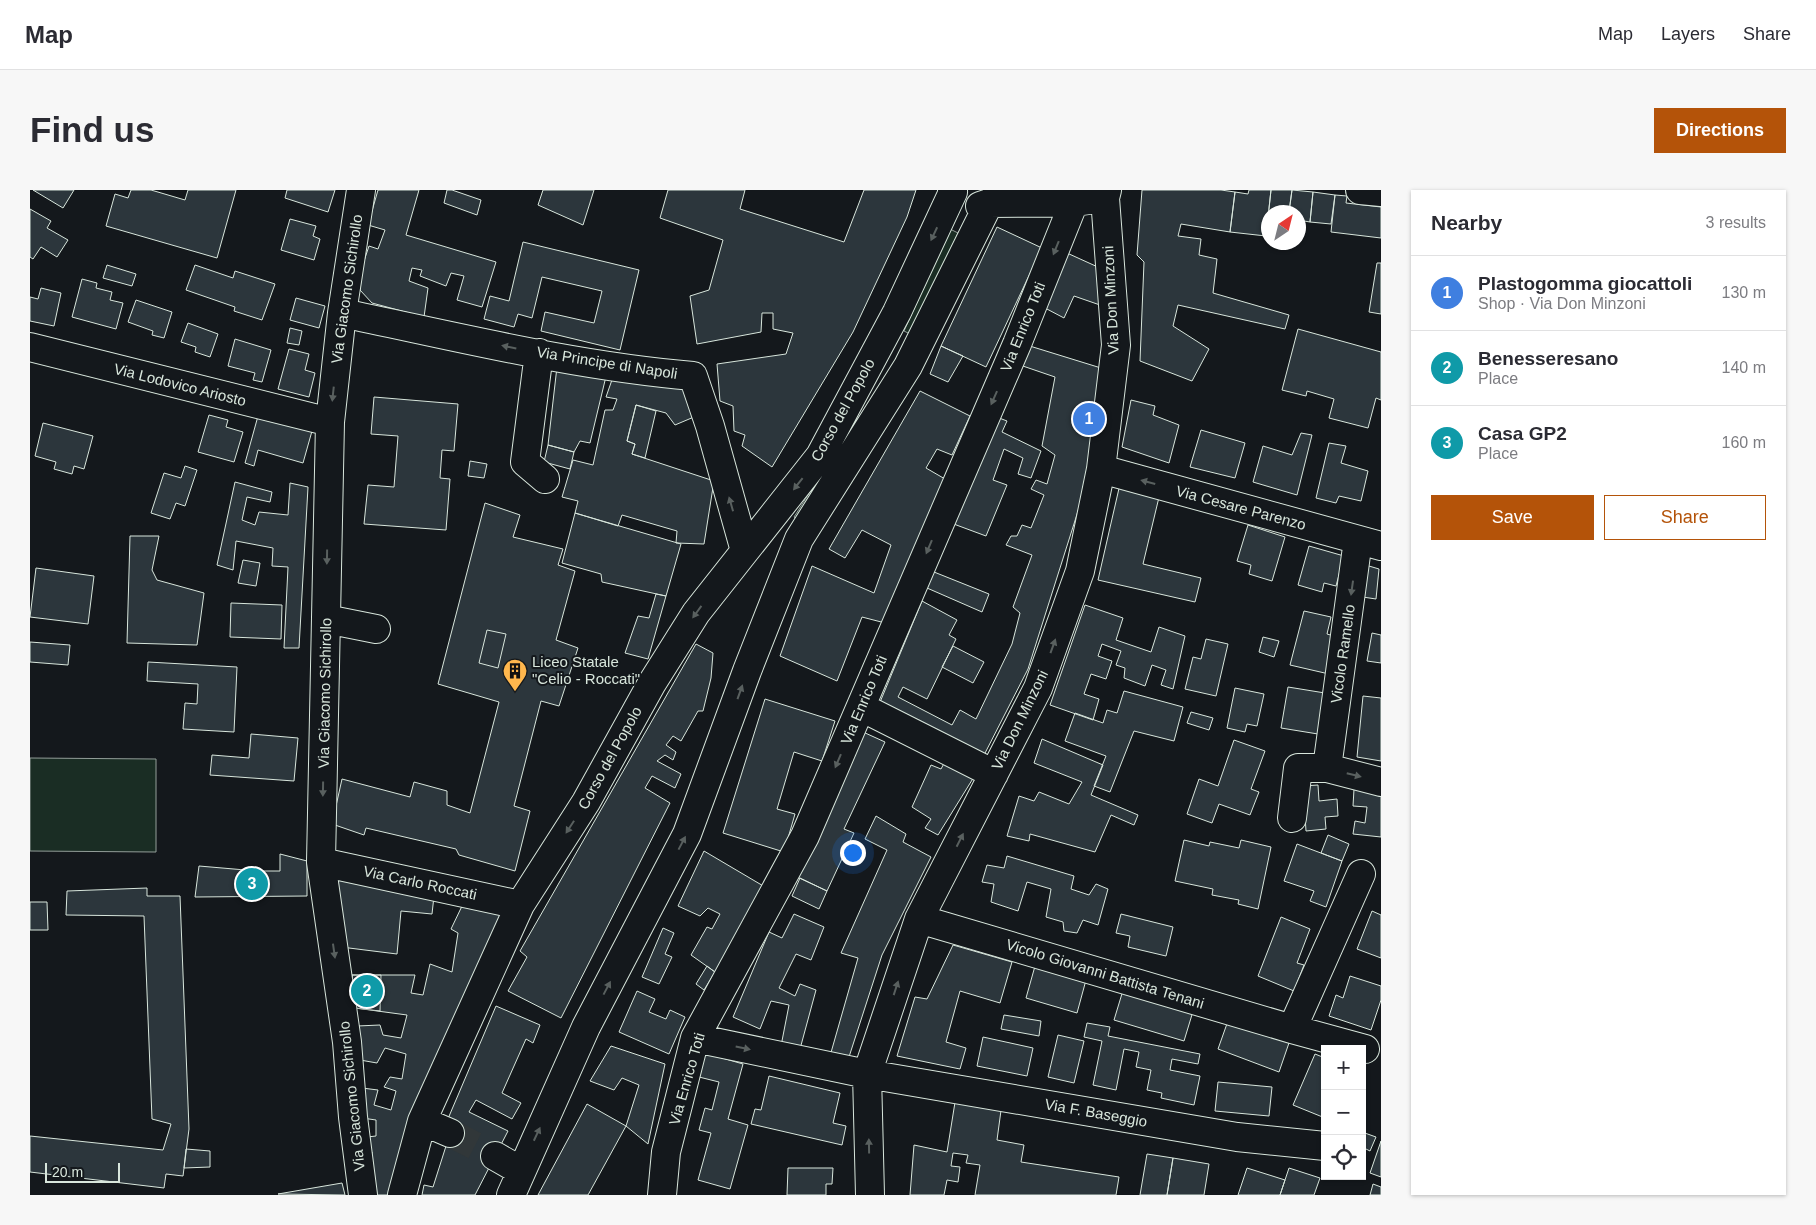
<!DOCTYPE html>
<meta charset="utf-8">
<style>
:root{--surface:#fff;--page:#f7f7f7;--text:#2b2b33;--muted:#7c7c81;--line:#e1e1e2;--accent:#b45309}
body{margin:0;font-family:Helvetica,sans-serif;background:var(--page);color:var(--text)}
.controls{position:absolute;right:15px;bottom:15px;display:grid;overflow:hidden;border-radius:0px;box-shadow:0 1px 4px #0004}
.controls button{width:45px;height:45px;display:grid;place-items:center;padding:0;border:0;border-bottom:1px solid var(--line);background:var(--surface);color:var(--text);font:25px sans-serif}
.compass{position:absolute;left:1231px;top:15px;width:45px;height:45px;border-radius:50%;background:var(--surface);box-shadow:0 1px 4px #0004;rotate:35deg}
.scale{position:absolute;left:15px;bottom:12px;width:75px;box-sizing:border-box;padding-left:5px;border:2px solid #d8e6dc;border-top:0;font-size:14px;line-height:18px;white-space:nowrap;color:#d8e6dc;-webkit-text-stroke:4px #14181c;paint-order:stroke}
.you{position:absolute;left:822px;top:662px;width:18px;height:18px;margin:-12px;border:4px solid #fff;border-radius:50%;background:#1a73e8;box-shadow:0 0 0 8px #1a73e833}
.badge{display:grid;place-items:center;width:32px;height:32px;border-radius:50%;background:var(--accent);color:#fff;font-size:16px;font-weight:700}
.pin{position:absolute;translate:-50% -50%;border:2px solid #fff;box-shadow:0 1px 5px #0006}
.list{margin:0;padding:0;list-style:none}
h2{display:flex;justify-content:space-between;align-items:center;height:65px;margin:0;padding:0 20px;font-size:21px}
h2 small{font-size:16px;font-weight:400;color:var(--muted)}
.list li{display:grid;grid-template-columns:32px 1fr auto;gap:15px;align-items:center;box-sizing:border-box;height:75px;padding:0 20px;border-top:1px solid var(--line)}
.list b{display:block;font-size:19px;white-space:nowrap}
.list p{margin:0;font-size:16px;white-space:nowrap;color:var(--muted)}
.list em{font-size:16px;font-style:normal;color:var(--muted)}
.actions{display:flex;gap:10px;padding:15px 20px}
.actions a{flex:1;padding:11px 0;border:1px solid var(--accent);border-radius:0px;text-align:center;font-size:18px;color:var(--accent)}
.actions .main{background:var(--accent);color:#fff}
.icon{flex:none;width:28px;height:28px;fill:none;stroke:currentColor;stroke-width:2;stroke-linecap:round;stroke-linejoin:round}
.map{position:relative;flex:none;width:1351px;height:1005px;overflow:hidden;border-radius:0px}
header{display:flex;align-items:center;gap:30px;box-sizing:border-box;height:70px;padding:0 25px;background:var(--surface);border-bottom:1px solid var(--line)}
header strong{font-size:24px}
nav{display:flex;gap:28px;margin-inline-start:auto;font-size:18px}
.intro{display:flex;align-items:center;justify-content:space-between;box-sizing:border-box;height:120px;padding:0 30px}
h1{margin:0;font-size:35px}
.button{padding:12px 22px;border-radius:0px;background:var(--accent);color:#fff;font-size:18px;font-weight:700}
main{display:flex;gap:30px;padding:0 30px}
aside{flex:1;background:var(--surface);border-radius:0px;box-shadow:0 1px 4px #0004}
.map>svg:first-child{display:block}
.green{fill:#1a2d24;stroke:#939e99}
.building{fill:#2c363c;stroke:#d8e6dc}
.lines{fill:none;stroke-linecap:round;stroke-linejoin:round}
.minor-tunnel{stroke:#313739;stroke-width:28;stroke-dasharray:28 14;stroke-linecap:butt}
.minor-casing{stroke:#d8e6dc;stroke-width:30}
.minor{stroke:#14181c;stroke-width:28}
.oneway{fill:#59605f}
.labels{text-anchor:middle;stroke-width:4;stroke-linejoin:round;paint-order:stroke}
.street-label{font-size:15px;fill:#d8e6dc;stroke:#14181c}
.poi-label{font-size:15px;fill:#d8e6dc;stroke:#14181c;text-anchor:start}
</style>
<header>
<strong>Map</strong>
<nav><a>Map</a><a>Layers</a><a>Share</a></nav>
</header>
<div class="intro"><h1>Find us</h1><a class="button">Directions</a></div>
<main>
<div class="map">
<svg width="1351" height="1005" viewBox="0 0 1351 1005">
<rect width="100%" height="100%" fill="#14181c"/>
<path class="green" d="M920,39L928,43L882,145L874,141Z
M823,234L829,238L770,332L764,327Z
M0,568L126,569V662L0,661Z"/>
<path class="building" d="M3,0H44L33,18Z
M101,0H121L155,10L158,0H206L187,68L76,36L85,4L98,8Z
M257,0H305L298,22L255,8Z
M348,0H389L376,45L466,72L452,117L427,110L434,86L421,83L416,96L390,86L392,80L382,78L379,91L398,98L394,127L342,113L330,100L332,77L339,56L348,59L355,40L338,35Z
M417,0H422L451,10L447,25L414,13Z
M513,0H564L553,35L508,15Z
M638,0H715L710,19L814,52L834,0H886L877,27L823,142L742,277L712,256L715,245L704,241L703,216L690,211L687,174L756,164L763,143L743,139V123H732L731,142L667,154L660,106L679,100L693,50L630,28Z
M1112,0H1191L1205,2L1200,42L1151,34L1148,46L1171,49L1169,65L1187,69L1183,103L1259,125L1255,139L1148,115L1143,136L1179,159L1162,191L1110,171L1114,72L1107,65Z
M1219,0H1241L1236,46L1200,42L1205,2L1218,4Z
M1241,0H1262L1259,22H1238V46H1236Z
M1262,0L1283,2L1280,32L1268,30V22H1259Z
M1283,2L1305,5L1301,34L1280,32Z
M1305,5L1317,6L1316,13L1351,17V48L1301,42Z
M0,19L21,31L17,38L38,50L27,67L11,57L3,69L0,67Z
M260,29L286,36L283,46L290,49L284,70L251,60Z
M967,37L1012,58L956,177L911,156Z
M493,52L609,80L590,160L511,141L515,122L564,133L572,101L512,87L502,128L488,124L484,137L454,129L460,106L479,111Z
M1037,63L1070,78V115L1044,106L1034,128L1015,118Z
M1347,73H1351V124L1339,122Z
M77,75L106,84L102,96L73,88Z
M165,75L203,88L205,81L245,94L232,130L204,121L205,117L156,100Z
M52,89L67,93L66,98L82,102L80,110L93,113L86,139L42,127Z
M11,98L31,103L24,136L0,131V107L8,109Z
M266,108L295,116L289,138L260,130Z
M106,110L142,122L134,148L122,145L123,141L98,132Z
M158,133L188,144L180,167L165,162L166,157L151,152Z
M260,138L272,141L269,155L257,153Z
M1268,139L1351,162V210L1346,208L1338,238L1299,228L1304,209L1277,201L1276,206L1252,200Z
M205,149L241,160L232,192L223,190L225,183L198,176Z
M990,153L1071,178L1063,248L1049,318L998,479L952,569L848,517L892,411L927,430L919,445L926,449L897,509L873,497L868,507L922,535L930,520L946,529L982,454L990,423L983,417L1002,365L976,355L981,346H987L992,335L1001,338L1014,305L1001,299L1006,290L1017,294L1025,265L1012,256L1025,187L984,173Z
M911,156L933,166L918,192L900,184Z
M259,159L279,164L275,180L285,183L279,207L248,199Z
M528,168L578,178L560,253L550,251L544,262L518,255Z
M584,184L660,197L671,224L645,235L636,223L606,215L597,251L605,254L602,264L684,291L674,354L646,353L647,341L592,325L588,336L545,323L548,311L532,307L543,270L563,275L575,220H583L587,209L576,207Z
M890,201L940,226L922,265L907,259L896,278L915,289L859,434L832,427L807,491L750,466L782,376L844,403L861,355L832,340L815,368L799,359Z
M344,207L428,214L424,261L412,260L410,288L420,289L416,340L334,334L338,295L364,297L368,246L341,244Z
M1101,210L1125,216L1123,225L1149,235L1139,273L1092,257Z
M606,215L626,221L615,268L602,264L605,254L597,251Z
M179,225L198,230L196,237L213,242L204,272L168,262Z
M228,226L282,241L273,273L228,260L224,276L215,273Z
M964,226L977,231L972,242L1011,261L1001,288L988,284L993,268L974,259L963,290L977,295L956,346L921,333Z
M13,233L63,246L54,279L44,276L42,284L24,279L26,272L5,266Z
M1171,240L1215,253L1205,288L1160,277Z
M1271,243L1282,245L1267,305L1223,292L1233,256L1262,265Z
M1299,253L1316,256L1311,273L1338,281L1331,311L1309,306L1306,313L1286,308Z
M518,255L544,262L540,279L514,272Z
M440,271L457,274L454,288L438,286Z
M155,276L167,280L155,316L146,313L140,329L121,323L134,283L151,288Z
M205,292L242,302L240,312L217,307L212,330L225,335L229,322L258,325L260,293L278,297L269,458H254L258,377L242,376L243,358L206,351L203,380L187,375Z
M1090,294L1130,303L1113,374L1171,388L1165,412L1068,390Z
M455,313L490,325L483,347L533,359L528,375L545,381L526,450L548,458L529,516L511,511L484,616L500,621L485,681L429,665L426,659L336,638L334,645L302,634L312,589L380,607L384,592L417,601V615L440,623L469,512L408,494Z
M545,323L651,354L636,406L572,392L571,384L532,373Z
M1218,335L1255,347L1242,391L1219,384L1221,375L1207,371Z
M100,346H129L122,380L127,390L174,403L167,455L97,453Z
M1279,356L1314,366L1306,396L1294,393L1292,402L1268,395Z
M213,370L230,373L226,396L208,393Z
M1329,373L1349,379L1346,409L1326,406Z
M6,378L64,386L58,434L0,427Z
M904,382L959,404L952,422L897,398Z
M626,404L636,406L618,469L595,463L608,426L619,428Z
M201,413L252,415L251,449L200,447Z
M1055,415L1093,428L1086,450L1121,462L1129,437L1155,446L1143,499L1131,495L1136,480L1122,475L1115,496L1094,488L1095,478L1086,475L1091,461L1072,454L1068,466L1082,471L1076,489L1061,484L1054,504L1069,509L1063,530L1020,515Z
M1274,421L1301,427L1297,444L1307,447L1299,484L1260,475Z
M457,440L476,444L468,478L449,473Z
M1342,443L1351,445V473L1337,471Z
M1233,447L1249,451L1244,467L1229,462Z
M1176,449L1198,454L1186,506L1155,499L1163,467L1171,469Z
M0,452L40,455L38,475L0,472Z
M666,454L683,463L681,488L673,521H668L651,551L643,546L636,555L646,562L643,570L635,565L627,571L651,584L645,598L622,586L615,598L640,613L531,828L478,801L497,767L490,761Z
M923,456L954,472L943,493L912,477Z
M118,472L207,477L204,542L153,539L155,513L167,514L168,494L117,491Z
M1258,497L1295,503L1288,544L1251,538Z
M1205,498L1234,504L1227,536L1217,534L1215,542L1197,538Z
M1094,501L1153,517L1144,551L1104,541L1080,602L1064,596L1076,566L1035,551L1045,523L1073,533L1077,520L1087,523Z
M1333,506L1351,508V571L1327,567Z
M735,509L805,531L792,571L764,562L747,619L765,624L754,662L693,643Z
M1161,522L1183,528L1179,540L1157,533Z
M833,542L855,552L814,639L824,643L797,701L765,686Z
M221,544L268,548L264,591L180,585L182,565L219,568Z
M1012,549L1073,575L1061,605L1108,625L1104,635L1081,625L1065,662L1000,644L999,651L977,646L989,606L1004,611L1009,602L1039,614L1052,592L1004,573Z
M1204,550L1235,561L1221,599L1229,602L1220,625L1189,614L1182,633L1157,624L1169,589L1188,596Z
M918,566L947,582L908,645L895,638L901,629L882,617L901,575L911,579Z
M1288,595L1289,611L1307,609L1308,626L1295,627L1296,639L1276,641L1273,596Z
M1324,599L1351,601V647L1323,644L1325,631L1335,633L1337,617L1323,616Z
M846,626L876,644L873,652L901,667L852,765L818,870L800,866L828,768L811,763L857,660L835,649Z
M1298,645L1319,654L1312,671L1291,663Z
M1154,650L1179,656L1180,652L1209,658L1211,650L1241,657L1228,719L1208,714L1209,710L1182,705L1183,699L1145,691Z
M1267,654L1312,671L1296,717L1280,711L1284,701L1254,691Z
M674,661L735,697L685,782L661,765L677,737L682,739L690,724L678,718L670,726L648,716Z
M250,664L277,671V706L165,707L169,676L227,681H250Z
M977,666L1044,686L1041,699L1059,705L1066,694L1078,699L1068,735L1053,730L1047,743L1034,741L1033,732L1016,727L1021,699L997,692L988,721L961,712L964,694L952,692L957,675L974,678Z
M301,687L404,706L402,724L371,721L367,764L311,757Z
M770,688L797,701L789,719L762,706Z
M117,698V706H150L159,939L153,986L136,984L134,998L0,982V946L133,960L141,934L122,929L114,726L36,725L37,701Z
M0,712H17L18,740H0Z
M433,714L479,722L362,1005H337L342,962L333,963L337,947L346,946V930L325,927L332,898L348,900L344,915L361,920L366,901L354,897L360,887L372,889L376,864L355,858L347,873L330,870L327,836L350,835L353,845L371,848L377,825L325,818L322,785H385L381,803L393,805L400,774L422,782L428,743L421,739Z
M1342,721L1351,725V768L1327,759Z
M764,724L794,737L781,770L766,764L749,798L765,806L770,794L786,800L770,859L751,856L759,815L741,811L730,839L703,827L739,742L752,748Z
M1091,724L1143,737L1136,766L1098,757L1100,746L1086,743Z
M1251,727L1280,739L1267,773L1274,775L1264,801L1228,786Z
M633,738L644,743L635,764L642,767L629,794L612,787Z
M923,755L982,772L970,813L930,801L916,852L936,858L930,879L867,866L885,807L897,809Z
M677,776L685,782L674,800L666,794Z
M1005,776L1056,790L1047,823L996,808Z
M322,785H351L350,821L325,818Z
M1320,786L1351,796V810L1341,840L1299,826L1306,805L1313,808Z
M1094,797L1164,818L1154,851L1084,830Z
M607,801L625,809L619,822L636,829L640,820L655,827L639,864L589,842Z
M466,816L510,835L503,853L496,849L472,903L491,913L482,929L446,910L439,922L478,941L445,1005H392L394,995L403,997L423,934L417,931Z
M974,825L1011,831L1009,846L971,839Z
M1199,828L1260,850L1249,882L1188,859Z
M1057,833L1080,837L1078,846L1170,864L1168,874L1142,869L1140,880L1170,886L1164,915L1131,908L1132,903L1117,900L1121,880L1106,877L1109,862L1094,859L1086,900L1063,895L1072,851L1054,847Z
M1028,845L1054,851L1044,893L1018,887Z
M953,847L1003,858L997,886L947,876Z
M581,856L635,874L618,954L596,936L609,895L592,888L584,900L560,891Z
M668,861L713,874L698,929L718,935L700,999L668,990L681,943L669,940L675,918L682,920L689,892L661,885Z
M1285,864L1295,868V928L1263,915Z
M739,886L810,903L803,933L816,936L812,955L721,934L725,919L731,920Z
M1188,892L1242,897L1239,926L1185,921Z
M926,906L972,913L967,950L994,955L991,972L1089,987L1086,1005H945L950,975L936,973L938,965L923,963L921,976L930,977L928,992L917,990L914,1005H880L884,955L917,962Z
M557,914L596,936L558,1005H508Z
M1332,942L1346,947L1340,961L1332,957Z
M1351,951V987L1340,983Z
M156,959L180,961V977L154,978Z
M1117,964L1143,968L1137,1005H1110Z
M1143,968L1179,974L1174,1005H1137Z
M758,978H803L802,994H796V1005H757Z
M1217,978L1255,990L1250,1005H1208Z
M1259,978L1290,988L1284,1005H1250Z
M312,993L315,1005L248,1004Z
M1343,994L1351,997V1005H1340Z"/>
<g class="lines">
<path class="minor-tunnel" d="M420,943L465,966"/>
<defs>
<path id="minor" d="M331,0L312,123L300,232L291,672L317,852L323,927L333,1005
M1330,0L1351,2
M950,16L959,13L1044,12L1059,10
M312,123C428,147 544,176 663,186L680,236L715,361
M0,157L300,232
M509,163L495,272L515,289
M1071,279L1351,356
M296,429L346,439
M831,517L964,584
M1297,578L1328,350
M1262,628L1268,578H1297L1351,592
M291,672L490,715
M889,729L1262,839L1335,859
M1262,839L1331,684
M665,848L837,884L1207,947L1295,956
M392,931L420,943
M465,966L491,981
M372,1005L392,931L490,715L556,612L622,493L666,423L790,266L867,122L923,2L922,0
M481,1005L556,837L657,644L717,481L769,349L878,176L959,13L965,9L971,0
M632,1005L636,962L665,848L775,646L987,154L1044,12
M840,1005L837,884L889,729L1008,498L1050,381L1071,279L1086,155L1075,8L1077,0"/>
</defs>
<use href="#minor" class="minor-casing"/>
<use href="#minor" class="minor"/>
</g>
<defs><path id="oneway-solid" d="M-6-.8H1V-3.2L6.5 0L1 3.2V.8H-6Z" transform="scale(1.25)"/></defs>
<g class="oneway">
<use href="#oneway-solid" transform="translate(904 44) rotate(115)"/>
<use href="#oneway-solid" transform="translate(1026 58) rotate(112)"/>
<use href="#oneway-solid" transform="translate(479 157) rotate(-168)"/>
<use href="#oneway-solid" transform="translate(303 204) rotate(96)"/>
<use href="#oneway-solid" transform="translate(964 208) rotate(114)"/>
<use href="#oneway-solid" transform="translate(1118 292) rotate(-165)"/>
<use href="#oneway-solid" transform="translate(768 294) rotate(128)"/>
<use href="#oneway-solid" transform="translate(701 314) rotate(-106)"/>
<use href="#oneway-solid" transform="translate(899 357) rotate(113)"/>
<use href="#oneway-solid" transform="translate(297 367) rotate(91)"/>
<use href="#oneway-solid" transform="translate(1322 398) rotate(98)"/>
<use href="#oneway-solid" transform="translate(667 422) rotate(126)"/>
<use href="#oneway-solid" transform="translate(1023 456) rotate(-70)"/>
<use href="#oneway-solid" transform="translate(710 502) rotate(-70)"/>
<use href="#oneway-solid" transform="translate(808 571) rotate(113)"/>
<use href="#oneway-solid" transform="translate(1324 585) rotate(14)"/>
<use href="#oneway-solid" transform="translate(293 599) rotate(91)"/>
<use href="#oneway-solid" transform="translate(540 637) rotate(123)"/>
<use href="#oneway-solid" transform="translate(930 650) rotate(-63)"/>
<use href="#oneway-solid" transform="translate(652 653) rotate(-62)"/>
<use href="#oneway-solid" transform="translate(304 761) rotate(82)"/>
<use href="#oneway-solid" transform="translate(577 798) rotate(-62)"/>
<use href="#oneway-solid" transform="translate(866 798) rotate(-72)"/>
<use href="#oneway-solid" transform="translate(713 858) rotate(12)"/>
<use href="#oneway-solid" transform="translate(507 944) rotate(-65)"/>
<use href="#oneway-solid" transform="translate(839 956) rotate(-91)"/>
</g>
<defs>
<symbol id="building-pin" viewBox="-11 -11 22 30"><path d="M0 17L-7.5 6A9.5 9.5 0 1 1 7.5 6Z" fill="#ffb74d" stroke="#14181c"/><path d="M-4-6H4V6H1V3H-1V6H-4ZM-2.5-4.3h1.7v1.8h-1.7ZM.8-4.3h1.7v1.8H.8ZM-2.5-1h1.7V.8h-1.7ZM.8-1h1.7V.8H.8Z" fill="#111"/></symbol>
</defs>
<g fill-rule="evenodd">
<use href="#building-pin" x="471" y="467" width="28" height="38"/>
</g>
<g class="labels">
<g class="street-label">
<text transform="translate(317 99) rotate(-82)" y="5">Via Giacomo Sichirollo</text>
<text transform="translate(1081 110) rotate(-93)" y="5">Via Don Minzoni</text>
<text transform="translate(993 137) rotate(-68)" y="5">Via Enrico Toti</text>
<text transform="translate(577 173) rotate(9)" y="5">Via Principe di Napoli</text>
<text transform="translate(150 195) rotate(14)" y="5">Via Lodovico Ariosto</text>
<text transform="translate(813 220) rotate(-61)" y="5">Corso del Popolo</text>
<text transform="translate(1211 318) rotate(15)" y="5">Via Cesare Parenzo</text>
<text transform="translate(1313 464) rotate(-82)" y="5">Vicolo Ramello</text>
<text transform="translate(295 503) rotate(-89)" y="5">Via Giacomo Sichirollo</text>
<text transform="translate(834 510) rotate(-67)" y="5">Via Enrico Toti</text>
<text transform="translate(990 530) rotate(-64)" y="5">Via Don Minzoni</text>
<text transform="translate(580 568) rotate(-61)" y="5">Corso del Popolo</text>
<text transform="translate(390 693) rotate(12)" y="5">Via Carlo Roccati</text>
<text transform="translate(1075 784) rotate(17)" y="5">Vicolo Giovanni Battista Tenani</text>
<text transform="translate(657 889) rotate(-74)" y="5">Via Enrico Toti</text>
<text transform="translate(322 906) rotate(-96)" y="5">Via Giacomo Sichirollo</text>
<text transform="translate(1066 923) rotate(10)" y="5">Via F. Baseggio</text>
</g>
<g class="poi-label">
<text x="502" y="477">Liceo Statale<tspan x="502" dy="17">"Celio - Roccati"</tspan></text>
</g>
</g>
</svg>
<div class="controls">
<button>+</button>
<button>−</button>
<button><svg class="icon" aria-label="locate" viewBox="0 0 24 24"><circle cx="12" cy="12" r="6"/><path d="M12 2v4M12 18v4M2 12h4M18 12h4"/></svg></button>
</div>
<svg class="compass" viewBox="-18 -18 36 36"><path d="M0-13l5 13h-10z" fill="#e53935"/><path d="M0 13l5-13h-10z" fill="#7c7c81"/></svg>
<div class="scale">20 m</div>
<div class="you"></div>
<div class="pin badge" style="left:1059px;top:229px;background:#3f7fe0">1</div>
<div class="pin badge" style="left:337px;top:801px;background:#0f9aa8">2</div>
<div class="pin badge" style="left:222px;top:694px;background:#0f9aa8">3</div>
</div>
<aside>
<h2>Nearby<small>3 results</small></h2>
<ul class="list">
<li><span class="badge" style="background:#3f7fe0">1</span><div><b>Plastogomma giocattoli</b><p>Shop · Via Don Minzoni</p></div><em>130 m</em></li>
<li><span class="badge" style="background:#0f9aa8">2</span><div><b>Benesseresano</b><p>Place</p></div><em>140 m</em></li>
<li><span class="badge" style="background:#0f9aa8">3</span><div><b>Casa GP2</b><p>Place</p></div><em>160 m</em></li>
</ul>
<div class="actions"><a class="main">Save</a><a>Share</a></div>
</aside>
</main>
